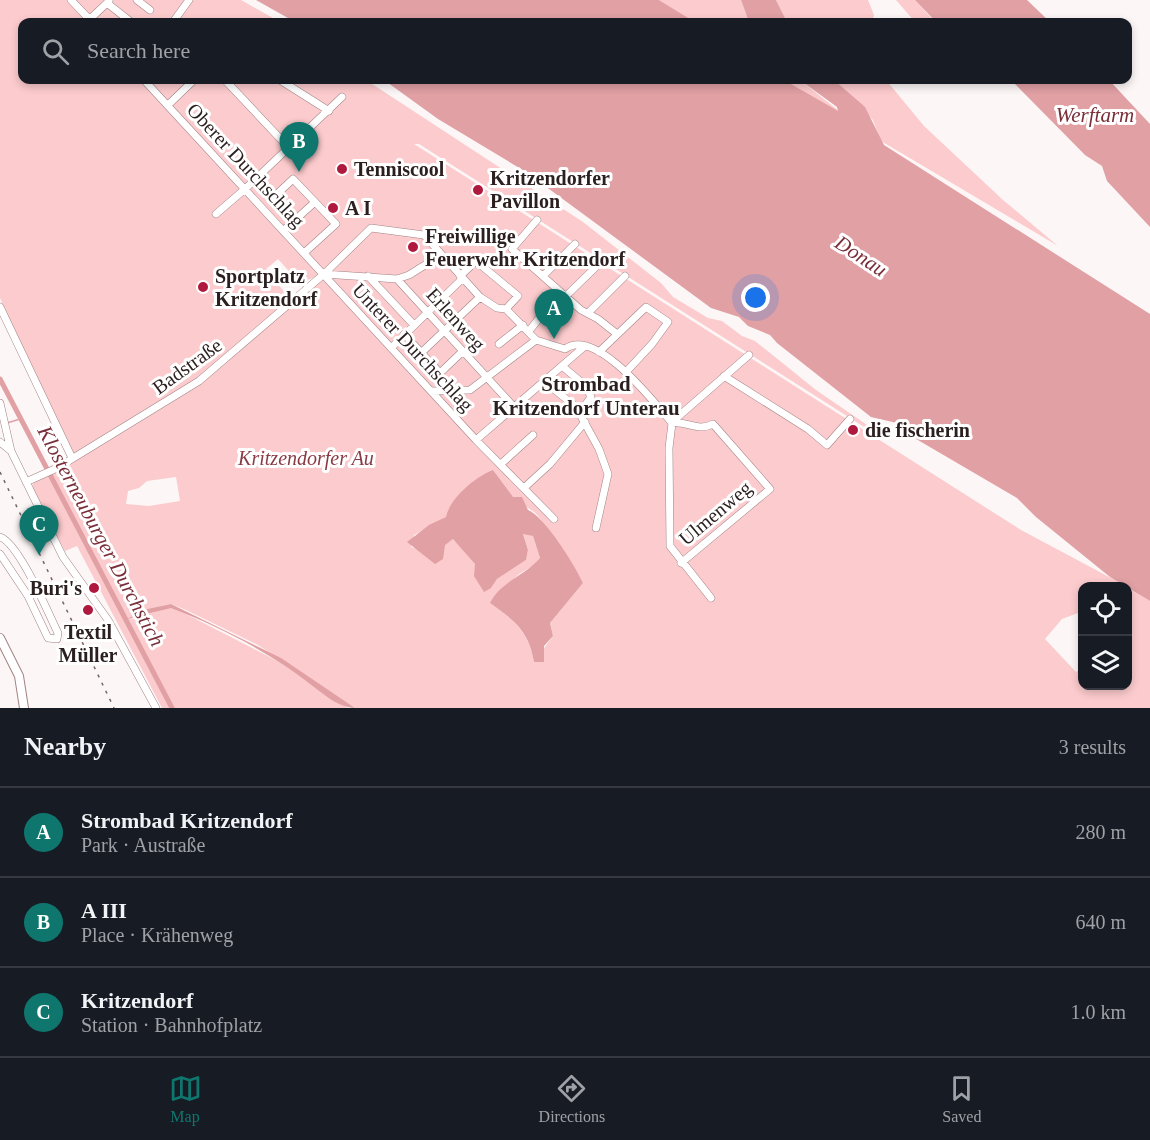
<!DOCTYPE html>
<meta charset="utf-8">
<style>
:root{--surface:#171b24;--page:#242831;--text:#f1f3f6;--muted:#9ea1a6;--line:#363941;--accent:#0f766e}
body{margin:0;font-family:Georgia,serif;background:var(--page);color:var(--text)}
.controls{position:absolute;right:18px;bottom:18px;display:grid;overflow:hidden;border-radius:12px;box-shadow:0 3px 9px #0003}
.controls button{width:54px;height:54px;display:grid;place-items:center;padding:0;border:0;border-bottom:2px solid var(--line);background:var(--surface);color:var(--text);font:30px sans-serif}
.you{position:absolute;left:756px;top:298px;width:21px;height:21px;margin:-15px;border:4px solid #fff;border-radius:50%;background:#1a73e8;box-shadow:0 0 0 9px #1a73e833}
.badge{display:grid;place-items:center;width:39px;height:39px;border-radius:50%;background:var(--accent);color:#fff;font-size:20px;font-weight:700}
.pin{position:absolute;translate:-50% -50px;filter:drop-shadow(0 2px 3px #0008)}
.pin::after{content:'';position:absolute;top:32px;width:21px;height:18px;background:inherit;clip-path:polygon(0 0,100% 0,50% 100%)}
.list{margin:0;padding:0;list-style:none}
h2{display:flex;justify-content:space-between;align-items:center;height:78px;margin:0;padding:0 24px;font-size:26px}
h2 small{font-size:20px;font-weight:400;color:var(--muted)}
.list li{display:grid;grid-template-columns:39px 1fr auto;gap:18px;align-items:center;box-sizing:border-box;height:90px;padding:0 24px;border-top:2px solid var(--line)}
.list b{display:block;font-size:22px;white-space:nowrap}
.list p{margin:0;font-size:20px;white-space:nowrap;color:var(--muted)}
.list em{font-size:20px;font-style:normal;color:var(--muted)}
.icon{flex:none;width:33px;height:33px;fill:none;stroke:currentColor;stroke-width:2;stroke-linecap:round;stroke-linejoin:round}
.map{position:relative;flex:none;width:1150px;height:708px;overflow:hidden}
.search{position:absolute;background:var(--surface);box-shadow:0 3px 9px #0003;left:18px;right:18px;top:18px;height:66px;display:flex;align-items:center;gap:15px;box-sizing:border-box;padding:0 21px;border-radius:12px;color:var(--muted);font-size:22px}
.sheet{height:348px;background:var(--surface)}
nav{display:flex;justify-content:space-around;align-items:center;box-sizing:border-box;height:84px;border-top:2px solid var(--line);background:var(--surface);font-size:16px;color:var(--muted)}
nav a{display:grid;justify-items:center;gap:3px}
nav .on{color:var(--accent)}
.map>svg:first-child{display:block}
.green{fill:#fccbcd;fill-rule:evenodd}
.water{fill:#e0a0a4}
.lines{fill:none;stroke-linecap:round;stroke-linejoin:round}
.stream{stroke:#e0a0a4;stroke-width:1.5}
.canal{stroke:#e0a0a4;stroke-width:5}
.minor-casing{stroke:#a28384;stroke-width:8}
.major-casing{stroke:#a28384;stroke-width:10}
.minor{stroke:#fff;stroke-width:7}
.major{stroke:#fff;stroke-width:8}
.rail{stroke:#726767;stroke-width:1.5;stroke-dasharray:3 6;stroke-linecap:butt}
.poi-dot{fill:#ae193d;stroke:#fff;stroke-width:2}
.labels{text-anchor:middle;stroke-width:6;stroke-linejoin:round;paint-order:stroke}
.street-label{font-size:20px;fill:#2b1f1f;stroke:#fff}
.poi-label{font-size:20px;font-weight:bold;fill:#2b1f1f;stroke:#fff;text-anchor:start}
.park-label{font-size:20px;font-style:italic;fill:#883b44;stroke:#fff}
.water-label{font-size:21px;font-style:italic;fill:#7a2e38;stroke:#fff}
.neighbourhood-label{font-size:21px;font-weight:bold;fill:#2b1f1f;stroke:#fff}
</style>
<div class="map">
<svg width="1150" height="708" viewBox="0 0 1150 708">
<rect width="100%" height="100%" fill="#fdf6f6"/>
<path class="green" d="M0,0H241L280,22H22V80H366L583,222L661,283L673,297L708,318L722,321L742,336L755,341L816,390L870,427L869,430L419,144H414L1021,530L1126,586H1082V618L1078,613L1062,619L1045,639L1076,672L1082,668V686H1128V588L1150,601V708H355L258,645L186,610L171,604L147,609L130,620L171,607L184,613L291,668L322,693L348,708H162L77,546L65,551L31,489L34,482L75,462L0,298ZM278,259C295,277 298,289 324,272L477,439L323,277L293,303L266,269ZM493,470C500,480 507,492 516,500C523,506 534,510 538,516C555,538 569,559 583,583L550,623L553,636L534,662C529,632 514,620 490,603L519,574L534,565L540,558L533,536L523,533L528,550L526,560L497,579L491,588L466,551L453,539C443,547 423,552 411,547L414,535L446,517ZM176,477L180,501L149,506L126,504L128,491L139,488L147,481Z
M659,0H741L749,22H695Z
M776,0H868L874,15L872,22H787Z
M896,0H915L933,20L930,22H915Z
M784,80H800L839,111L834,110Z
M833,80H886L924,126L1003,200L1058,246L881,141L873,120Z"/>
<path class="water" d="M256,0H659L695,22H295Z
M741,0H776L787,22H749Z
M915,0H1027L1050,22H936Z
M384,80H784L838,111L837,107L800,80H834L865,107L884,145L1150,314V601L1110,577L1036,517L1017,498L911,436L897,423L871,417L777,343L770,335L748,326L739,317L711,308L526,172L438,119Z
M1011,80H1109L1150,124V227L1107,181L1102,166L1085,155Z
M493,470L513,497H522L528,510C545,517 574,564 583,583L550,623L553,636L544,646V662H534C529,631 514,620 490,603C501,581 525,576 540,558L533,536L523,534L528,550L526,560L497,579L491,588L484,592L474,576L475,564L453,539L445,545L443,559L435,564L407,542L429,525L446,517C450,498 475,477 493,470Z
M171,604L281,658L355,708C339,708 322,693 310,684C273,654 216,625 171,608L127,619L147,609Z"/>
<g class="lines">
<path class="stream" d="M7,423L20,419"/>
<path class="canal" d="M0,379L172,708"/>
<defs>
<path id="minor" d="M71,0L92,22
M137,0L150,10
M107,3L131,22
M89,20L109,1
M173,22L189,0
M144,80L476,440L554,519
M225,80L289,148
M280,80L329,111
M168,105L194,80
M267,190L272,195H276L293,179L336,224L304,253
M216,214L245,189L342,97
M537,220L512,249L581,310L598,319L617,334
M284,230L315,202
M324,274L397,279L409,275L441,255
M368,276L414,325
M460,276L476,261L518,296L506,309
M543,276L575,244
M397,279L514,407
M566,296L602,261
M0,307L72,458
M588,313L625,276
M529,331L560,292
M404,334L440,373L463,351
M499,344L523,325
M391,348L462,279
M422,352L480,297
M599,352L646,307L668,322L652,344L626,372
M562,366L586,386L591,397L580,412
M724,376L808,429L827,445L850,419
M544,381L576,407L599,449L608,474L596,528
M431,391L470,390L536,340L565,349C595,326 654,402 672,423
M0,403L11,451
M672,422L749,355
M672,423C688,421 697,432 713,424L770,489L681,563
M672,423L669,448L670,546L711,598
M476,440L585,346
M0,442L11,451L63,557L108,620L156,708
M502,463L533,435
M26,482L57,468L199,381L324,274L371,228L424,235L480,297L497,308L506,309L536,340
M525,487L550,464L585,422
M0,537C19,543 48,613 58,633L57,639L48,638L28,596L0,554"/>
<path id="major" d="M0,638L19,676L24,708"/>
</defs>
<use href="#minor" class="minor-casing"/>
<use href="#major" class="major-casing"/>
<use href="#minor" class="minor"/>
<use href="#major" class="major"/>
<path class="rail" d="M0,472L114,708"/>
</g>
<g class="poi-dot">
<circle cx="342" cy="169" r="6"/>
<circle cx="478" cy="190" r="6"/>
<circle cx="333" cy="208" r="6"/>
<circle cx="413" cy="247" r="6"/>
<circle cx="203" cy="287" r="6"/>
<circle cx="853" cy="430" r="6"/>
<circle cx="94" cy="588" r="6"/>
<circle cx="88" cy="610" r="6"/>
</g>
<g class="labels">
<g class="street-label">
<text transform="translate(246 165) rotate(47)" y="7">Oberer Durchschlag</text>
<text transform="translate(456 319) rotate(48)" y="7">Erlenweg</text>
<text transform="translate(413 347) rotate(47)" y="7">Unterer Durchschlag</text>
<text transform="translate(187 366) rotate(-36)" y="7">Badstraße</text>
<text transform="translate(715 513) rotate(-40)" y="7">Ulmenweg</text>
</g>
<g class="poi-label">
<text x="354" y="176">Tenniscool</text>
<text x="490" y="185">Kritzendorfer<tspan x="490" dy="23">Pavillon</tspan></text>
<text x="345" y="215">A I</text>
<text x="425" y="243">Freiwillige<tspan x="425" dy="23">Feuerwehr Kritzendorf</tspan></text>
<text x="215" y="283">Sportplatz<tspan x="215" dy="23">Kritzendorf</tspan></text>
<text x="865" y="437">die fischerin</text>
<text x="82" y="595" text-anchor="end">Buri's</text>
<text x="88" y="639" text-anchor="middle">Textil<tspan x="88" dy="23">Müller</tspan></text>
</g>
<g class="park-label">
<text x="306" y="465">Kritzendorfer Au</text>
</g>
<g class="water-label">
<text x="1095" y="122">Werftarm</text>
<text transform="translate(861 256) rotate(33)" y="7">Donau</text>
<text transform="translate(101 536) rotate(62)" y="7">Klosterneuburger Durchstich</text>
</g>
<g class="neighbourhood-label">
<text x="586" y="391">Strombad<tspan x="586" dy="24">Kritzendorf Unterau</tspan></text>
</g>
</g>
</svg>
<div class="controls">
<button><svg class="icon" aria-label="locate" viewBox="0 0 24 24"><circle cx="12" cy="12" r="6"/><path d="M12 2v4M12 18v4M2 12h4M18 12h4"/></svg></button>
<button><svg class="icon" aria-label="layers" viewBox="0 0 24 24"><path d="M12 4l9 5-9 5-9-5zM3 14l9 5 9-5"/></svg></button>
</div>
<div class="you"></div>
<div class="pin badge" style="left:554px;top:339px">A</div>
<div class="pin badge" style="left:299px;top:172px">B</div>
<div class="pin badge" style="left:39px;top:555px">C</div>
<div class="search"><svg class="icon" aria-label="search" viewBox="0 0 24 24"><circle cx="10" cy="10" r="6"/><path d="M15 15l6 6"/></svg>Search here</div>
</div>
<section class="sheet">
<h2>Nearby<small>3 results</small></h2>
<ul class="list">
<li><span class="badge">A</span><div><b>Strombad Kritzendorf</b><p>Park · Austraße</p></div><em>280 m</em></li>
<li><span class="badge">B</span><div><b>A III</b><p>Place · Krähenweg</p></div><em>640 m</em></li>
<li><span class="badge">C</span><div><b>Kritzendorf</b><p>Station · Bahnhofplatz</p></div><em>1.0 km</em></li>
</ul>
</section>
<nav>
<a class="on"><svg class="icon" aria-label="map" viewBox="0 0 24 24"><path d="M3 6l6-2 6 2 6-2v14l-6 2-6-2-6 2zM9 4v14M15 6v14"/></svg>Map</a>
<a><svg class="icon" aria-label="directions" viewBox="0 0 24 24"><path d="M12 3l9 9-9 9-9-9zM9 14v-3h6M13 9l2 2-2 2"/></svg>Directions</a>
<a><svg class="icon" aria-label="saved" viewBox="0 0 24 24"><path d="M7 4h10v16l-5-4-5 4z"/></svg>Saved</a>
</nav>
